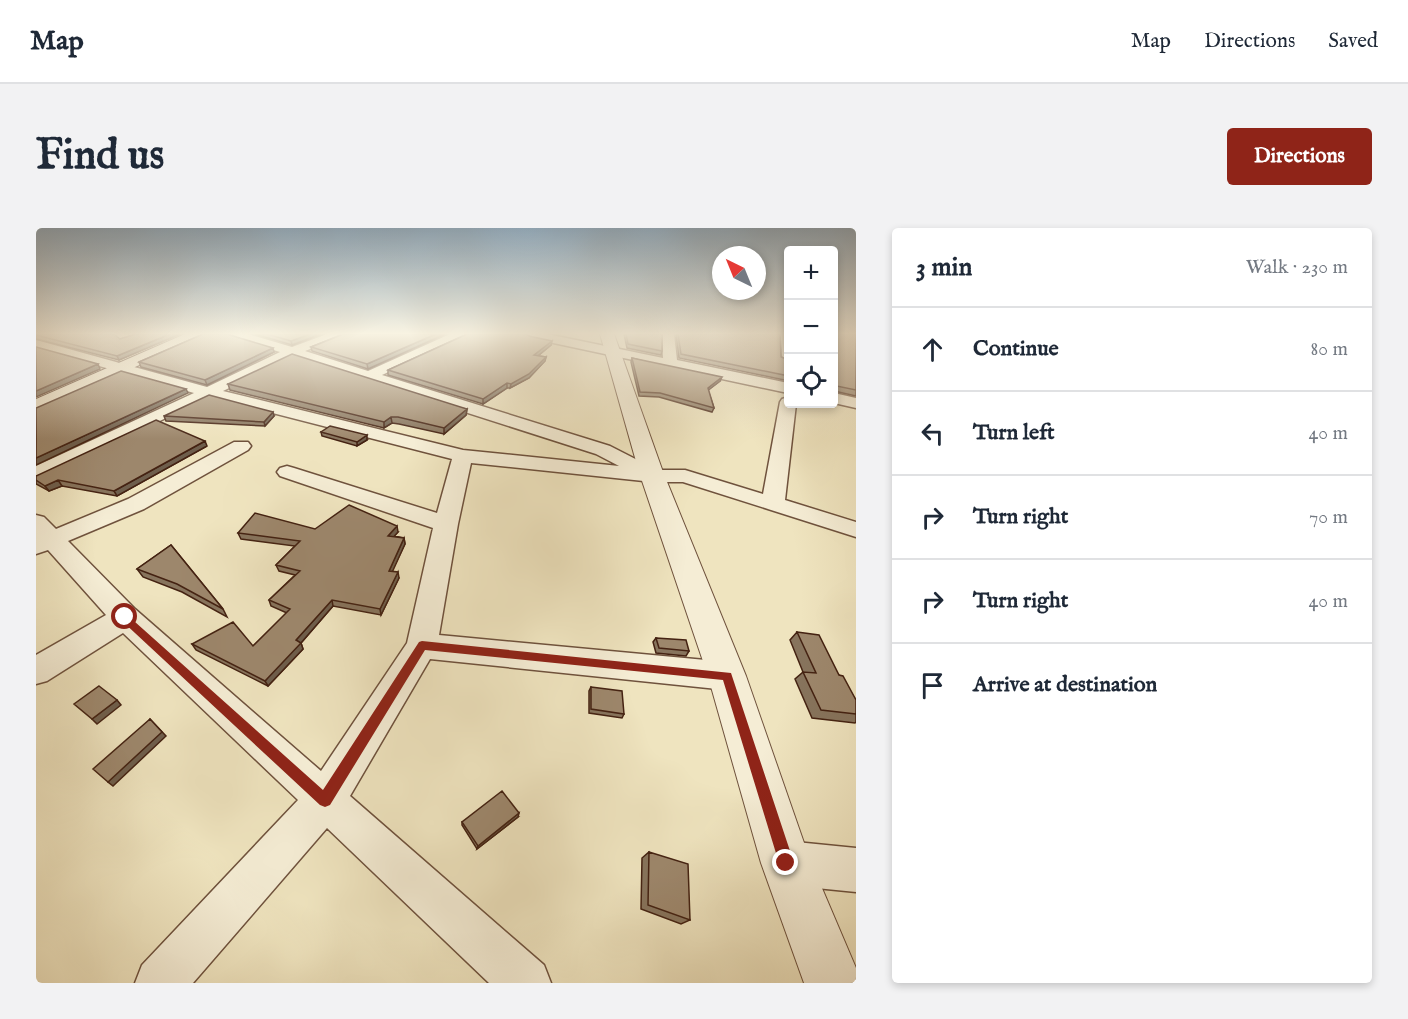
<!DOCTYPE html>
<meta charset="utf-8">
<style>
:root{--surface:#fff;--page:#f2f2f3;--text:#1f2937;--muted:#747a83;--line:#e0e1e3;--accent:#8f2418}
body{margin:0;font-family:"IM FELL English",serif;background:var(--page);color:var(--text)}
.controls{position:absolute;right:18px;top:18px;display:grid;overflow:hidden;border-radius:6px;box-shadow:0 3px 9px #0003}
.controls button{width:54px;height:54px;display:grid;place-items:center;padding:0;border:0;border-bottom:2px solid var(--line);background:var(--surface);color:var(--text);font:30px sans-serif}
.compass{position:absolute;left:676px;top:18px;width:54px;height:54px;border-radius:50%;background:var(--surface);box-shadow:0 3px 9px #0003;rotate:317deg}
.stop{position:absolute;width:18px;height:18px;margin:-14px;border:4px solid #8f2418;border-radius:50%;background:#fff}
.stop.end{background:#8f2418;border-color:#fff;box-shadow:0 2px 6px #0008}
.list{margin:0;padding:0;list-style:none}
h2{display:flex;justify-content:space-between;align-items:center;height:78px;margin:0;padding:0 24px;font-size:26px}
h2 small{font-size:20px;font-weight:400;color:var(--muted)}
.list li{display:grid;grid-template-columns:39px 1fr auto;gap:18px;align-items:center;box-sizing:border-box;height:84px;padding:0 24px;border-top:2px solid var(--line)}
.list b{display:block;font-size:22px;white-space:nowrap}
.list em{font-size:20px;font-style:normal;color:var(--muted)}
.icon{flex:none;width:33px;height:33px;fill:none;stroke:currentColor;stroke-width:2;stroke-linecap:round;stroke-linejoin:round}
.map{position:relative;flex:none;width:820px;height:755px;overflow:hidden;border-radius:6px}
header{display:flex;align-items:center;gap:36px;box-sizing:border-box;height:84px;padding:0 30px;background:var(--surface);border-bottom:2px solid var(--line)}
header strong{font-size:28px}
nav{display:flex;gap:33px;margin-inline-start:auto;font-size:21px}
.intro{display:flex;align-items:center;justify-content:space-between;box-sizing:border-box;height:144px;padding:0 36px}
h1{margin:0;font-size:42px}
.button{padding:15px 27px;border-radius:6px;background:var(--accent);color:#fff;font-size:21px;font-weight:700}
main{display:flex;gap:36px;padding:0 36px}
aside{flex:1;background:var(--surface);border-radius:6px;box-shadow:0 3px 9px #0003}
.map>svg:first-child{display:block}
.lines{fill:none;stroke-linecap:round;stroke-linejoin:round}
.minor-casing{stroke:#6f523d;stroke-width:3}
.tertiary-casing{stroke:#6f523d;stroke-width:2}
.secondary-casing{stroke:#442212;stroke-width:2}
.minor{fill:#f5edd5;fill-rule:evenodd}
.tertiary{fill:#f5edd5;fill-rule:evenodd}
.secondary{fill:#f5edd5;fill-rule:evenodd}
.wall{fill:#87745d;stroke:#442212;stroke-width:1.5}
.shaded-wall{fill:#6e5e4c;stroke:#442212;stroke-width:1.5}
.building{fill:#9d876c;stroke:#442212;stroke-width:1.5}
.route{fill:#8f2418}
</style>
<header>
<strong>Map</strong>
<nav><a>Map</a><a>Directions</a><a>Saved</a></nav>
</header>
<div class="intro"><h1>Find us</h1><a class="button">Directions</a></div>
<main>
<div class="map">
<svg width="820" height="755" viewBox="0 0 820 755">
<rect width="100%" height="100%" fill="#efe4bf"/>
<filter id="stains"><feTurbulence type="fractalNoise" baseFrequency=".00333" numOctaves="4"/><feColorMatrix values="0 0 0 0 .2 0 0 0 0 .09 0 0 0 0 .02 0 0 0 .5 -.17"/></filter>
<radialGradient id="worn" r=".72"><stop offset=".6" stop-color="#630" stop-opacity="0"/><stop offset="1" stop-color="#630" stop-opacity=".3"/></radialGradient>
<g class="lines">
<defs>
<path id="minor" d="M194,106H212L256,119L291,106H307L305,109L269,123L332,143L414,106H430L428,109L346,147L574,218L621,242H649L727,266L744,174L746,171L752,169V176H760L749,272L820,294V309L647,254H617L435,235L422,296L403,407L691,434L703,438L707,448L703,458L691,462L394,431L314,568L508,737L515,755H453L291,600L157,755H99L106,737L262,572L87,405L11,453L0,456V427L70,387L12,322L0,326V287L8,289L20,301L92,271L198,214H212L215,218L212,222L108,281L32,313L99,381L285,543L371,415L397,300L244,248L241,244L244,240L251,238L258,240L401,285L416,231L174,169L0,252V238L158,165L0,120V112L171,159L244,124L196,109ZM257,129L560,226L583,238L427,222L187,163Z
M488,106H511L627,130L626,106H638L641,132L752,155V165L494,110Z
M744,106H752V137L745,133Z
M798,165L820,170V180L798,175Z
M750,613L820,620V664L750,657L735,650L728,635L735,620Z"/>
<path id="tertiary" d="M564,106H578L627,244L710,448L774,632L820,740V755H768L725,635L672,448L603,244Z"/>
<path id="secondary" d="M149,106H167L165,109L0,184V171Z"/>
</defs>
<use href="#minor" class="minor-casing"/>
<use href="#tertiary" class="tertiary-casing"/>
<use href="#secondary" class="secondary-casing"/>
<use href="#minor" class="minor"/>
<use href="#tertiary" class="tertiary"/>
<use href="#secondary" class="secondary"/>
</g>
<path class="wall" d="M0,106L84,111L100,106H144L83,132L0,111Z
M219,106H285L256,117Z
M306,106H409L332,141L276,123L275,119L305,107Z
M588,106H626V123L625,127L591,120Z
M640,106H744L745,129L753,132V153L643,130Z
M798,106H820V168L798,163V164Z
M165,107H194L238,124L171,157L105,139L103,134Z
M429,107L493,108L515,117L502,128L510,129L509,133L493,150L474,160H471L447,176L352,147V142Z
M596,130L684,153L672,162L678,180L676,184L623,169L603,168L595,134Z
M192,156L431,181L430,187L408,206L363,196L356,195L348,200L194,162Z
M128,188H238L229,198L130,193Z
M285,204L331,212L321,218L286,208Z
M171,218L81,268L26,258L13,263L0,256V248Z
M362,304L358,308L368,310L369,316L356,343L363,350L345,387L297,378L265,415L267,421L232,458L160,422L156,416L217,418L251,385L235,378L233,372L259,347L243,343L240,337L259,318L205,311L202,305Z
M135,317L187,381L191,389L146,364L107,349L101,341Z
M761,404L803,447L820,472V494L819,495L776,490L759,451L767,444L754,412Z
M620,410L653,423L650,428L620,425L617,414Z
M555,459L588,486L586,490L553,485V463Z
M482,589L441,621L426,597V594Z
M613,624L654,692L645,696L605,681L606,630Z"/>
<path class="shaded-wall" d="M134,106H144L83,132L81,128Z
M274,106H285L256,117L255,113Z
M400,106H409L332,141L331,136Z
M516,113L515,117L498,131V127Z
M237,120L238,124L171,157L169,152Z
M510,129L509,133L493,150L474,160L475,156Z
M62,136L64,141L0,169V163Z
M686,149L684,153L670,164L672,160Z
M471,155V160L447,176V171Z
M150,161L152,165L0,237V230Z
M431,181L430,187L408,206V200Z
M237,184L238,188L229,198L228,194Z
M355,189L356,195L348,200V194Z
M331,207V212L321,218V214Z
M169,213L171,218L81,268L78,263Z
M22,252L26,258L13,263L9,258Z
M361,298L362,304L353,314L352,308Z
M368,310L369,316L354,349L353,343Z
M362,344L363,350L345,387L344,381Z
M296,372L297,378L265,415L267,421L232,458L229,453L260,412Z
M81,472L85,477L61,496L56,491Z
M114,491L130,508L77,558L72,554Z
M483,585L482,589L441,621L442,618Z"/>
<path class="building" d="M0,106H78L84,111L100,106H134L81,128L0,107Z
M165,106H193L194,107L237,120L169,152L103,134L165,107Z
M231,106H274L255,113Z
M306,106H400L331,136L275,119L305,107Z
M430,106H490L493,108L516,113L498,127L510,129L493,146L475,156L471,155L447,171L352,142L429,107Z
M590,106H626V123L592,116Z
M642,106H744L745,129L753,132V148L645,126Z
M798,106H820V162L801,158L799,162L798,161Z
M0,119L62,136L0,163Z
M256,126L431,181L408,200L362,189H355L348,194L192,156Z
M596,130L686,149L672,160L678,180L624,165L604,164Z
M85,143L150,161L0,230V180Z
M173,167L237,184L228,194L128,188Z
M120,192L169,213L78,263L22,252L9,258L0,252V248Z
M294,198L331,207L321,214L285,204Z
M313,277L361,298L352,308L368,310L353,343L362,344L344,381L296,372L260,412L265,415L229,453L156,416L197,394L217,418L254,381L233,372L264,343L240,337L264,313L202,305L219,285L279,301Z
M135,317L187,381L141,356L101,341Z
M761,404L783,407L803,447L807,448L820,472V486L785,482L767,444L780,445Z
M620,410L650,412L653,423L623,420Z
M63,458L81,472L56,491L38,476Z
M555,459L586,463L588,486L555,481Z
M114,491L126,504L72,554L57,541Z
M466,563L483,585L442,618L426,594Z
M613,624L652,636L654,692L612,677Z"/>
<linearGradient id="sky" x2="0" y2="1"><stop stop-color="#93adc0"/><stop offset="0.5" stop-color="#f8f3e2"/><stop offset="1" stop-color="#f8f3e2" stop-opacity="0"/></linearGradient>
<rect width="820" height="211" fill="url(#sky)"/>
<path class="route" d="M89,385L287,562L383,414L386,413L695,445L758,635L756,641L750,643L745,641L743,635L687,452L389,422L294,577L289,579L284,577L85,392V386Z"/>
<rect width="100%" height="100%" filter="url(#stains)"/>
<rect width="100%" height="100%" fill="url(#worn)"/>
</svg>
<div class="controls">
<button>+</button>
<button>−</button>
<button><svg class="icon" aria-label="locate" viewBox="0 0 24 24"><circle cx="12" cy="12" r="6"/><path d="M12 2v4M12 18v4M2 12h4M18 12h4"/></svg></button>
</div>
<svg class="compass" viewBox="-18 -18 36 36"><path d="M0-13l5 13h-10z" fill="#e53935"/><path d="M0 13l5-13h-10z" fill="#747a83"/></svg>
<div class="stop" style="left:89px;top:389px"></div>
<div class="stop end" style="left:750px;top:635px"></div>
</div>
<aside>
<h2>3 min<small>Walk · 230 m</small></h2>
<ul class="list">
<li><svg class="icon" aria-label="ahead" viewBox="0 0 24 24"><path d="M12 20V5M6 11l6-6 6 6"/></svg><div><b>Continue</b></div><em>80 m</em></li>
<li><svg class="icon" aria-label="left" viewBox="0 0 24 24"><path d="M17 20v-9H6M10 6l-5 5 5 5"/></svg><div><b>Turn left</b></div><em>40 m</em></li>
<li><svg class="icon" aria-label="right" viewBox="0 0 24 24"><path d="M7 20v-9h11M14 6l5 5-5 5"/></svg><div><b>Turn right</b></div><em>70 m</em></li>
<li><svg class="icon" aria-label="right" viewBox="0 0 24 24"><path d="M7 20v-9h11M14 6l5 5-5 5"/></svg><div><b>Turn right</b></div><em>40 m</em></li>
<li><svg class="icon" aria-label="arrive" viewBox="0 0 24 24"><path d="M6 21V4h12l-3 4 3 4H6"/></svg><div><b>Arrive at destination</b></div></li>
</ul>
</aside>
</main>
